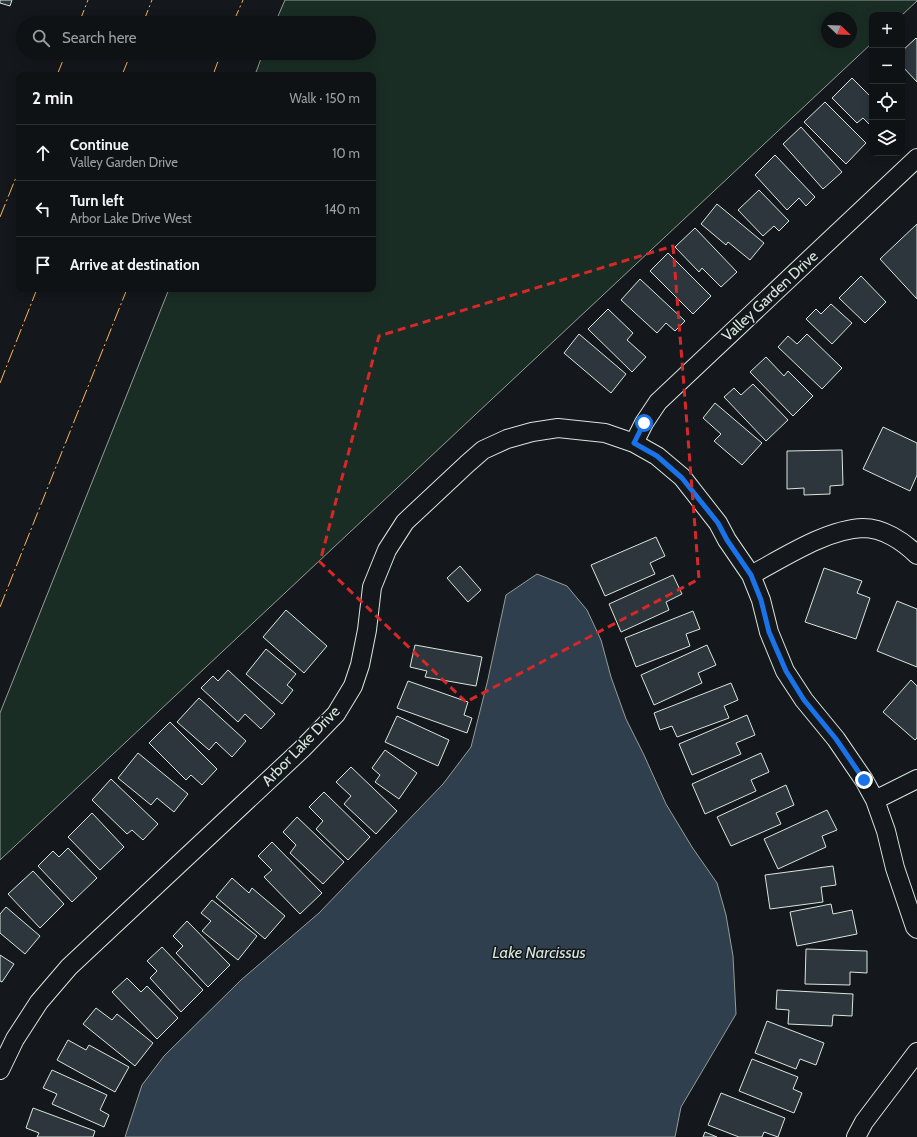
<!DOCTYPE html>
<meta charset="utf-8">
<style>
:root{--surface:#0f1215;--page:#181b1e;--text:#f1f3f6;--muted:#9b9ea0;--line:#2f3234}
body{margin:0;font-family:Cabin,sans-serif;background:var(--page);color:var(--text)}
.controls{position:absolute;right:12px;top:12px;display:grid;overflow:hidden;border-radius:8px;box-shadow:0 2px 10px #0003}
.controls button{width:36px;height:36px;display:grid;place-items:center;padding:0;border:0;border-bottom:1px solid var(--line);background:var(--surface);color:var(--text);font:20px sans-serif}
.compass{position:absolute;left:821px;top:12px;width:36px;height:36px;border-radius:50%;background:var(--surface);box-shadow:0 2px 10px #0003;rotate:113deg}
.stop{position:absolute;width:12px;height:12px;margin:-9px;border:3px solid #1a73e8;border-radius:50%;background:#fff}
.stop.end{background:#1a73e8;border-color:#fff;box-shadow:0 1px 4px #0008}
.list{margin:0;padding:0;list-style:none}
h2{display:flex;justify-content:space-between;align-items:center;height:52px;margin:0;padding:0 16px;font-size:17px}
h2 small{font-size:13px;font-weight:400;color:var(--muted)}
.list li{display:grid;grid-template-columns:26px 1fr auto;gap:12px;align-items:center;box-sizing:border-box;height:56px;padding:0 16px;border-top:1px solid var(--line)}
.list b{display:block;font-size:15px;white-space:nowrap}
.list p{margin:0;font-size:13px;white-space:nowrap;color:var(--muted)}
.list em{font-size:13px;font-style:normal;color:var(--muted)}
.icon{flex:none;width:22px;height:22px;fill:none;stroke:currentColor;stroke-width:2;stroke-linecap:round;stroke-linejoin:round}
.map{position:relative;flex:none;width:917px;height:1137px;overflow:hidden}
.search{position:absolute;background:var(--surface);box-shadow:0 2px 10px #0003;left:16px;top:16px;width:360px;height:44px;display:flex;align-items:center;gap:10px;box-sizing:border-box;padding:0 14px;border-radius:22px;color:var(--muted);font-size:15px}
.panel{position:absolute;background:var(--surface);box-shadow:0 2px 10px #0003;left:16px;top:72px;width:360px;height:220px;border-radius:8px}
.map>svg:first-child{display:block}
.green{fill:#1a2d24;stroke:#939e99;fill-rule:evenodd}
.water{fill:#2f3f4d;stroke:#939e99}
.building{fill:#2c363c;stroke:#d8e6dc}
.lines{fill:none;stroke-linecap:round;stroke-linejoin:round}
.minor-casing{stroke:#d8e6dc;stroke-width:20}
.minor{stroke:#14181c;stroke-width:18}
.power{stroke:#ffb74d;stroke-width:1;stroke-dasharray:14 3 2 3;stroke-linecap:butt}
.route{stroke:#1a73e8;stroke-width:5}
.marked{fill:none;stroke:#d62828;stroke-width:3;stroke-dasharray:8 5;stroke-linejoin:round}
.labels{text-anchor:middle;stroke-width:3;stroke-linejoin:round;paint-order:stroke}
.street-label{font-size:15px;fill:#d8e6dc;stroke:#14181c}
.water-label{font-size:16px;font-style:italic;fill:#d8e6dc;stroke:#14181c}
</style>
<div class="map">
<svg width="917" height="1137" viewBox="0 0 917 1137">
<rect width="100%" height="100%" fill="#14181c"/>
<path class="green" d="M285,0H917V1L902,15H872V43L0,860V713L169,289H373V75H255L263,53H369V23H275ZM827,18H851V42H827Z"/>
<path class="water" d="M537,574L567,586L587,610L601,640L611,677L626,719L644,755L666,804L692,847L717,883L726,915L733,956L736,1014L681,1107L675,1137H125L142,1085L164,1056L241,980L319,913L443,784L471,747L488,679L506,595Z"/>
<path class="building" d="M0,0H12L10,6L0,3Z
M916,38L917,39V82L902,66V51Z
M852,78L872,98V127L863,118L857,123L832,98Z
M825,102L866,143L846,164L804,122Z
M801,127L842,172L823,189L783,144Z
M775,155L815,197L806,206L799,198L787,210L755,175Z
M759,190L789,221L779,231L774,226L763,236L738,210Z
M717,204L764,243L750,260L728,242L726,245L701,224Z
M917,224V299L880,259Z
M695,228L737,272L721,287L702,268L699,272L675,247Z
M668,253L711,296L693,314L650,271Z
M861,276L886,302L865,323L839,298Z
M640,279L685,321L675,331L666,323L657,333L621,300Z
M831,304L852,323L832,344L806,319L816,309L821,314Z
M608,309L633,333L627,340L646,357L632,372L588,329Z
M579,334L626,374L611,393L564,353Z
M807,334L842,368L822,389L778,347L788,336L797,344Z
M766,357L784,376L788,371L813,396L793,416L750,372Z
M753,384L788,420L766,441L724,397L734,388L741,395Z
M715,403L762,443L742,465L714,441L721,434L703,418Z
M883,427L917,443V475L910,491L863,469Z
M842,450L843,485L830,486V494L804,495V488L787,489V451Z
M656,537L665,556L650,563L655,574L605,596L591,565Z
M460,566L481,590L468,602L447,578Z
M824,568L862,581L857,593L870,598L856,639L805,622Z
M673,575L682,594L666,602L669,610L621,632L609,604Z
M897,601L917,609V667L877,651Z
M286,610L327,646L304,673L263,637Z
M693,611L700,629L686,634L690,646L636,667L625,638Z
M415,645L482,657L476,686L425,677L427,671L410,667Z
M707,645L716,665L698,673L702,683L654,705L641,675Z
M266,649L296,674L287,685L293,690L282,704L246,674Z
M228,670L275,714L261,729L245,714L238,722L201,688L213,676L218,681Z
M911,680L917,686V738L915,740L883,712Z
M408,681L468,702L464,715L472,718L467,733L397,708Z
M731,683L738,700L724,706L729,718L677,737L672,726L660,730L654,713Z
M199,698L246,741L232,757L216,742L209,750L177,722Z
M747,715L755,735L736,743L741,754L692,775L679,744Z
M397,716L449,740L438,766L385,742Z
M170,722L217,769L202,785L191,775L186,780L149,743Z
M385,750L417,773L399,799L375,782L380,775L372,768Z
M138,753L188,794L174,812L157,798L151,805L118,778Z
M761,753L769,772L751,780L756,791L705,814L692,784Z
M351,767L397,811L376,834L344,804L351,796L336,782Z
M111,779L158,824L143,840L132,830L127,834L92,800Z
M786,785L794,805L776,813L781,824L731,846L717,817Z
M324,792L370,837L348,860L316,829L323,821L309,807Z
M827,810L837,830L822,836L826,847L778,869L764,839Z
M92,813L124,847L100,870L68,837Z
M297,817L344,862L323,884L290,853L296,845L283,832Z
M272,842L322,893L300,914L264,877L272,870L258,856Z
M68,848L97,878L72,902L38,866L53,851L59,857Z
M833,866L836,885L821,887L823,902L770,909L765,875Z
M33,871L64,904L40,928L8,894Z
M232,878L249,893L252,888L285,916L265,939L216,897Z
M212,900L257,936L238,960L202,931L211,921L201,913Z
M831,904L833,914L852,910L857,934L797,946L790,912Z
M6,907L40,936L25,954L0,933V914Z
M187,921L230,965L208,987L176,953L183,946L173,936Z
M162,947L203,990L181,1012L150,978L157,971L147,961Z
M806,949L867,951V973L850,972V985L805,984Z
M0,955L14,964L2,982L0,981Z
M127,978L141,992L147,986L178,1018L157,1039L112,992Z
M777,990L853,994L852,1016L833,1015L832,1026L788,1024L789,1010L776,1009Z
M96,1008L112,1020L117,1014L153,1043L135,1066L83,1024Z
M767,1021L824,1043L816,1065L800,1059L796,1069L755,1053Z
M68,1040L86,1050L89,1045L129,1067L115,1092L57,1060Z
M752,1059L798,1077L793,1089L802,1093L794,1113L739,1091Z
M52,1070L107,1095L100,1110L109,1115L104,1127L52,1104L57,1094L43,1088Z
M721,1093L785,1118L778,1137L764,1132L762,1137H739L708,1125Z
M33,1108L95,1131L93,1137H37L39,1133L26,1128Z
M705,1132L717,1137H703Z"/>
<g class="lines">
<defs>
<path id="minor" d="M634,443L644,423L658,402L917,158
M751,575C783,558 827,529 863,528C883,528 903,541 917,555
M875,800L917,779
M0,1070L15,1039L39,1002L69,967L302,749L336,714L353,686L360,665L367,630L372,587L387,550L405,522L467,464L483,450L507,439L532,432L558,428L605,433L634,443L657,456L682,477L718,523L727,540L751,575L761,600L769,632L785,671L804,700L836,739L864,780L875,800L886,831L895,868L915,927L917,929
M856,1137L864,1122L917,1052"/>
</defs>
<use href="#minor" class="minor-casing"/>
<use href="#minor" class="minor"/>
<path class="power" d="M79,23L88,0
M143,23L152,0
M233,23L243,0
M57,75L66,53
M122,75L131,53
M213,75L221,53
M0,217L19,170
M0,383L37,289
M0,607L127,289"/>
</g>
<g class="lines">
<path class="route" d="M644,423L634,443L657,456L682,478L718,523L727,540L751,575L761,600L769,632L786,671L804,700L836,739L864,780"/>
</g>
<path class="marked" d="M673,246L699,579L466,702L320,562L379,336Z"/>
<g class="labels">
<g class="street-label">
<text transform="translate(770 296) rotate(-43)" y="5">Valley Garden Drive</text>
<text transform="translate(301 746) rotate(-46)" y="5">Arbor Lake Drive</text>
</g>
<g class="water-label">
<text x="539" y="958">Lake Narcissus</text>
</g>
</g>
</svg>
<div class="controls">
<button>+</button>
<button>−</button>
<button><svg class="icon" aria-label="locate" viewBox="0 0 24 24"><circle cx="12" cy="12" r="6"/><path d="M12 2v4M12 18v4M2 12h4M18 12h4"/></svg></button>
<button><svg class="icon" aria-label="layers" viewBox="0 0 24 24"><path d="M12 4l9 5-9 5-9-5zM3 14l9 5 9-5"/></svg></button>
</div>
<svg class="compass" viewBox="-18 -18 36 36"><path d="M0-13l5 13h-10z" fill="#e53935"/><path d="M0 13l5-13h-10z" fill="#9b9ea0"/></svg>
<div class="stop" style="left:644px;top:423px"></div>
<div class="stop end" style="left:864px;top:780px"></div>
<div class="search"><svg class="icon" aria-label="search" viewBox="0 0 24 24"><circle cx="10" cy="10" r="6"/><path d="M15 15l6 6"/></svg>Search here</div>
<section class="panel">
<h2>2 min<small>Walk · 150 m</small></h2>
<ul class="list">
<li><svg class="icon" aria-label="ahead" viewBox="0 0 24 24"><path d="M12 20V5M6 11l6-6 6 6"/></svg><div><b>Continue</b><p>Valley Garden Drive</p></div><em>10 m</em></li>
<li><svg class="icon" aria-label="left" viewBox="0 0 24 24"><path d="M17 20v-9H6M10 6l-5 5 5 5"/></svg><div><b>Turn left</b><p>Arbor Lake Drive West</p></div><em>140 m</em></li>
<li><svg class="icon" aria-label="arrive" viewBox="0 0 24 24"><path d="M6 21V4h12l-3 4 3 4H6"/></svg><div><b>Arrive at destination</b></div></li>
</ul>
</section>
</div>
